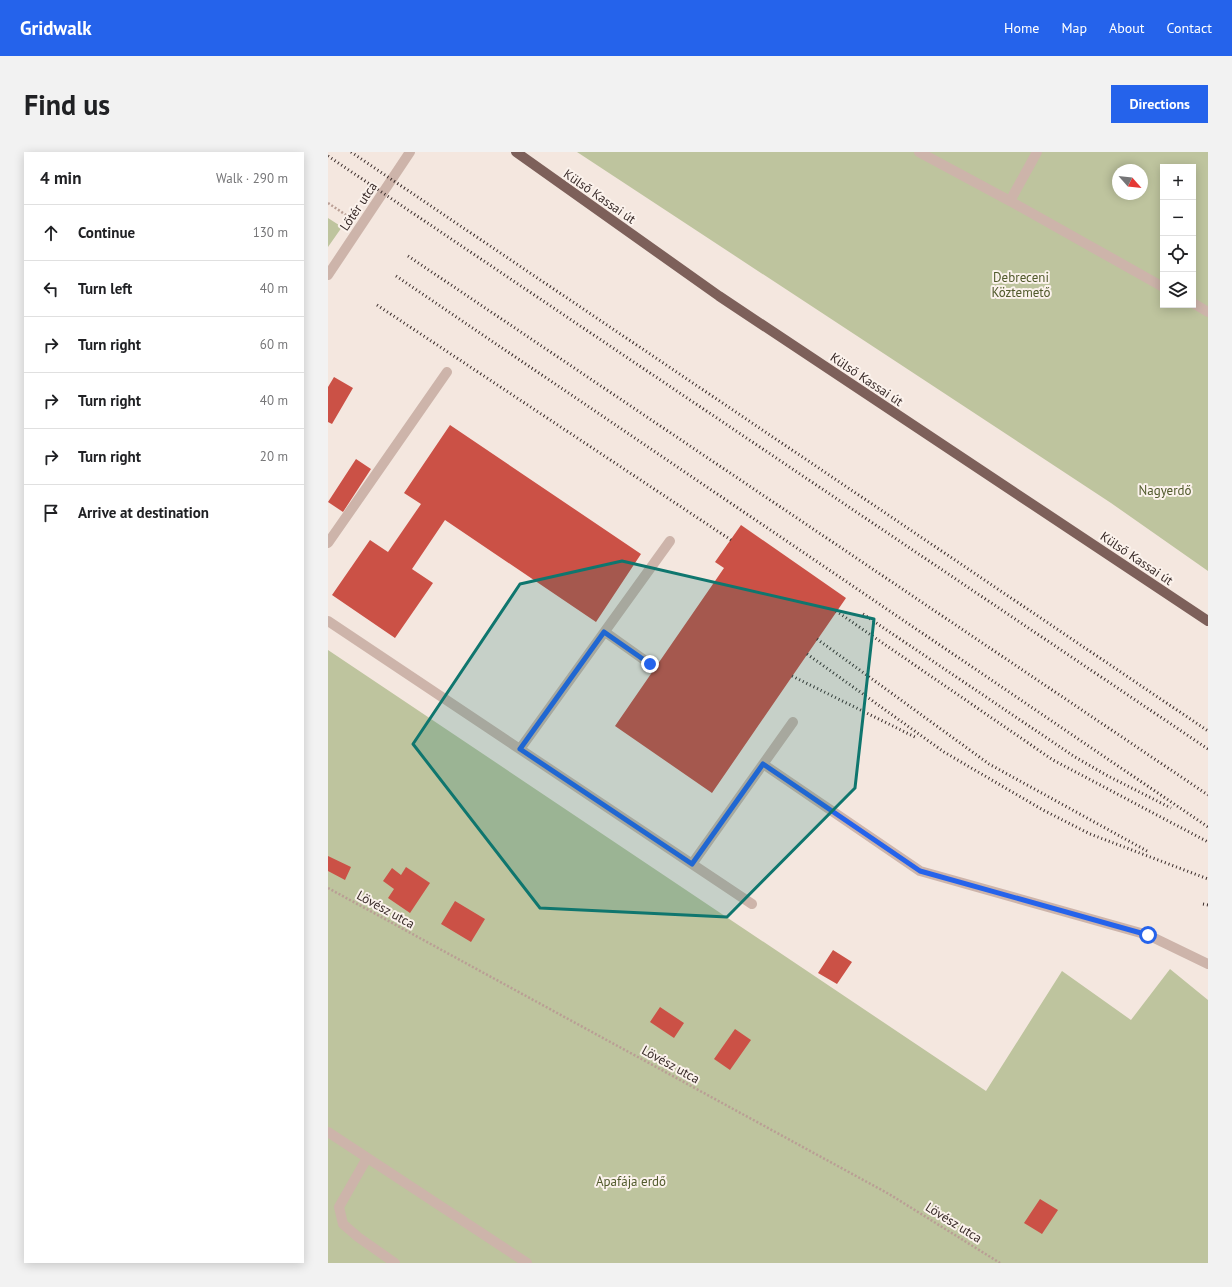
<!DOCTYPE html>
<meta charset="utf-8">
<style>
:root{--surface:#fff;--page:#f2f2f2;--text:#202124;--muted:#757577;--line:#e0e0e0;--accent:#2563eb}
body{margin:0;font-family:"PT Sans",sans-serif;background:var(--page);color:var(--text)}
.controls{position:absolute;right:12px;top:12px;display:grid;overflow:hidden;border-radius:0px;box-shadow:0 2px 10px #0003}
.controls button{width:36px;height:36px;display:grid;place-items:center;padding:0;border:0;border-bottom:1px solid var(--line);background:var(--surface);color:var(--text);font:20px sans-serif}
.compass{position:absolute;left:784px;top:12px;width:36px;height:36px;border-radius:50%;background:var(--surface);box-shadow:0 2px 10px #0003;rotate:117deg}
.stop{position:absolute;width:12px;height:12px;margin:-9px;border:3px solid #2563eb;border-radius:50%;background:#fff}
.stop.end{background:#2563eb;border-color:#fff;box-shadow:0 1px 4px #0008}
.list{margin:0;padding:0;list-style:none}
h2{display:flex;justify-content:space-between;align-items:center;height:52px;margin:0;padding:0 16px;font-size:17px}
h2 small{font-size:13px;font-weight:400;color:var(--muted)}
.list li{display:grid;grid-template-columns:26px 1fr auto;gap:12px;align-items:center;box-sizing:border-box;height:56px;padding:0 16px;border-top:1px solid var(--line)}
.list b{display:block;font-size:15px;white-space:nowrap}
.list em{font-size:13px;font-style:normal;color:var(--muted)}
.icon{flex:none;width:22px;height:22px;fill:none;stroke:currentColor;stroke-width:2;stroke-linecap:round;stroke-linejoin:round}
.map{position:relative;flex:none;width:880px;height:1111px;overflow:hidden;border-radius:0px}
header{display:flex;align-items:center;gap:24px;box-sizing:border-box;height:56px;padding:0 20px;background:var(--accent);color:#fff}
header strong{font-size:19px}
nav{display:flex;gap:22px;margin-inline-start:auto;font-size:14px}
.intro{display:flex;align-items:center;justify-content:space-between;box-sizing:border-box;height:96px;padding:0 24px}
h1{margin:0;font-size:28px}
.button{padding:10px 18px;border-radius:0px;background:var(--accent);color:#fff;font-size:14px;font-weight:700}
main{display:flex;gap:24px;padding:0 24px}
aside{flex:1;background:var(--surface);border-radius:0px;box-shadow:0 2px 10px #0003}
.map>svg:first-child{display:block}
.green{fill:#bec49e;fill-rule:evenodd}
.building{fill:#cb5146}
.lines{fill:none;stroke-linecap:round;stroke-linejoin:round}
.path{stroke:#b99e94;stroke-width:2.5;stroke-dasharray:2 2;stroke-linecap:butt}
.service{stroke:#cdb4aa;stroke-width:10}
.minor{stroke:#cdb4aa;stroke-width:10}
.primary{stroke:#7d605a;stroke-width:10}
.rail{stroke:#3a2c2a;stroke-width:3;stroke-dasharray:1 3;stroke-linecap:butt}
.route{stroke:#2563eb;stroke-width:5}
.marked{fill:#0f766e;fill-opacity:0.2;stroke:#0f766e;stroke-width:3;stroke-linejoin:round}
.labels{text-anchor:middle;stroke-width:4;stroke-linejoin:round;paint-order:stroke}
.street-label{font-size:13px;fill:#3a2c2a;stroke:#fbf2ec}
.park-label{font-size:13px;fill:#515a2c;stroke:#fbf2ec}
</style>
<header>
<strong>Gridwalk</strong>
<nav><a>Home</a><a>Map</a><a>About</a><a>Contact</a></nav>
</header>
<div class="intro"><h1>Find us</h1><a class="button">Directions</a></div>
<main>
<aside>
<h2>4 min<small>Walk · 290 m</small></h2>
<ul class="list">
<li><svg class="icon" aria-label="ahead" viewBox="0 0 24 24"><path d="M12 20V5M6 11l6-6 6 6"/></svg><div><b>Continue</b></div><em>130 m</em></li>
<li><svg class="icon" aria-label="left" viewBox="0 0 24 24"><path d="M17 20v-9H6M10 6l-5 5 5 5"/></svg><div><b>Turn left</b></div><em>40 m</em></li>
<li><svg class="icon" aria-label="right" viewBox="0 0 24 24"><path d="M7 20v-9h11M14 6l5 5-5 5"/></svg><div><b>Turn right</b></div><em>60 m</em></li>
<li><svg class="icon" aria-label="right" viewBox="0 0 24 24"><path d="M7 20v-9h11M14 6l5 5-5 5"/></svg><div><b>Turn right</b></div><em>40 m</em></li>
<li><svg class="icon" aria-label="right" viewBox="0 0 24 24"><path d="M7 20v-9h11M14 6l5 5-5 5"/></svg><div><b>Turn right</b></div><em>20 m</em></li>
<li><svg class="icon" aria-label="arrive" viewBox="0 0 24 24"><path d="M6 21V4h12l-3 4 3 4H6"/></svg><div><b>Arrive at destination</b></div></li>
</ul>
</aside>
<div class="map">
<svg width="880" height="1111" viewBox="0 0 880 1111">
<rect width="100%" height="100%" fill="#f4e7df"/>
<path class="green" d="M249,0H880V419L783,351ZM835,15H865V153H835ZM790,18H814V42H790Z
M0,66L14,75L0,95Z
M0,498L658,939L734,819L803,868L842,817L880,848V1111H0Z"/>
<path class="building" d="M6,225L25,236L4,272L0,270V235Z
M122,273L313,402L268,470L117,368L84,417L105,431L67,486L4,443L42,388L60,400L93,352L76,341Z
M28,307L43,317L15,360L0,350Z
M413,373L518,446L384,641L287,574L396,416L387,410Z
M0,704L23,715L17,728L0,719Z
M78,715L102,731L82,761L60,746L66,737L55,729L64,716L73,723Z
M127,749L157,767L143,790L113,772Z
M505,798L524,810L509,832L490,821Z
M332,855L356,871L346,886L322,870Z
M407,877L423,888L402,918L386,907Z
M712,1047L730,1058L714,1082L696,1071Z"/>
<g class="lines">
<path class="path" d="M0,51L21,65
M0,736L561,1042L672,1111"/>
<path class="service" d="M591,0L682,49
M709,0L682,49L835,135
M865,151L880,160
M0,391L119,220
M0,469L424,752
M277,480L322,512
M192,597L342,389
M435,612L592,719L820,783L880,812
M364,712L465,570
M0,980L199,1111
M39,1006L11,1055L15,1072L30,1085L67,1111"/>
<path class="minor" d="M0,123L82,0"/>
<path class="primary" d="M188,0L391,144L880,469"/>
<path class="rail" d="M23,0L880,579
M0,4L880,597
M80,104L880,643
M68,124L880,675
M49,153L403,388
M508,459L725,608L880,690
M535,462L747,605L780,624L843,656
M489,487L661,612L819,699
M479,502L616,600L715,658L762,682L880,727
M464,524L589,586
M875,752L880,753"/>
</g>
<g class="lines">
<path class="route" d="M322,512L276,480L192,597L364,712L435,612L592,719L820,783"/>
</g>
<path class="marked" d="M294,409L546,467L527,636L399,765L212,756L85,592L192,432Z"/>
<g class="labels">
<g class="street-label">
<text transform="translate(272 44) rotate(35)" y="5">Külső Kassai út</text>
<text transform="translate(30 54) rotate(-56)" y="5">Lőtér utca</text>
<text transform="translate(539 227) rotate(34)" y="5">Külső Kassai út</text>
<text transform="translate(809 406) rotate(34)" y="5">Külső Kassai út</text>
<text transform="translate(58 757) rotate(29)" y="5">Lövész utca</text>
<text transform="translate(343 912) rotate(29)" y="5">Lövész utca</text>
<text transform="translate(626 1070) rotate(32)" y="5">Lövész utca</text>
</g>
<g class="park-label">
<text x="693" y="130">Debreceni<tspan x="693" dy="15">Köztemető</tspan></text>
<text x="837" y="343">Nagyerdő</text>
<text x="303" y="1034">Apafája erdő</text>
</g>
</g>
</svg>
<div class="controls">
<button>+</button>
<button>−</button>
<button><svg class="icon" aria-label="locate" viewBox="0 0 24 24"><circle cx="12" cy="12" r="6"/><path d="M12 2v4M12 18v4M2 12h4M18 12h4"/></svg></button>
<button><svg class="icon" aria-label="layers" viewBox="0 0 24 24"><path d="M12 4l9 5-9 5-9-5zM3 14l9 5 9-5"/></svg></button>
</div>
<svg class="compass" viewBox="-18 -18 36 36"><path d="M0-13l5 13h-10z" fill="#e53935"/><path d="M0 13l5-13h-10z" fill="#757577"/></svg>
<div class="stop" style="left:820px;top:783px"></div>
<div class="stop end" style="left:322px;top:512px"></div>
</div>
</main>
